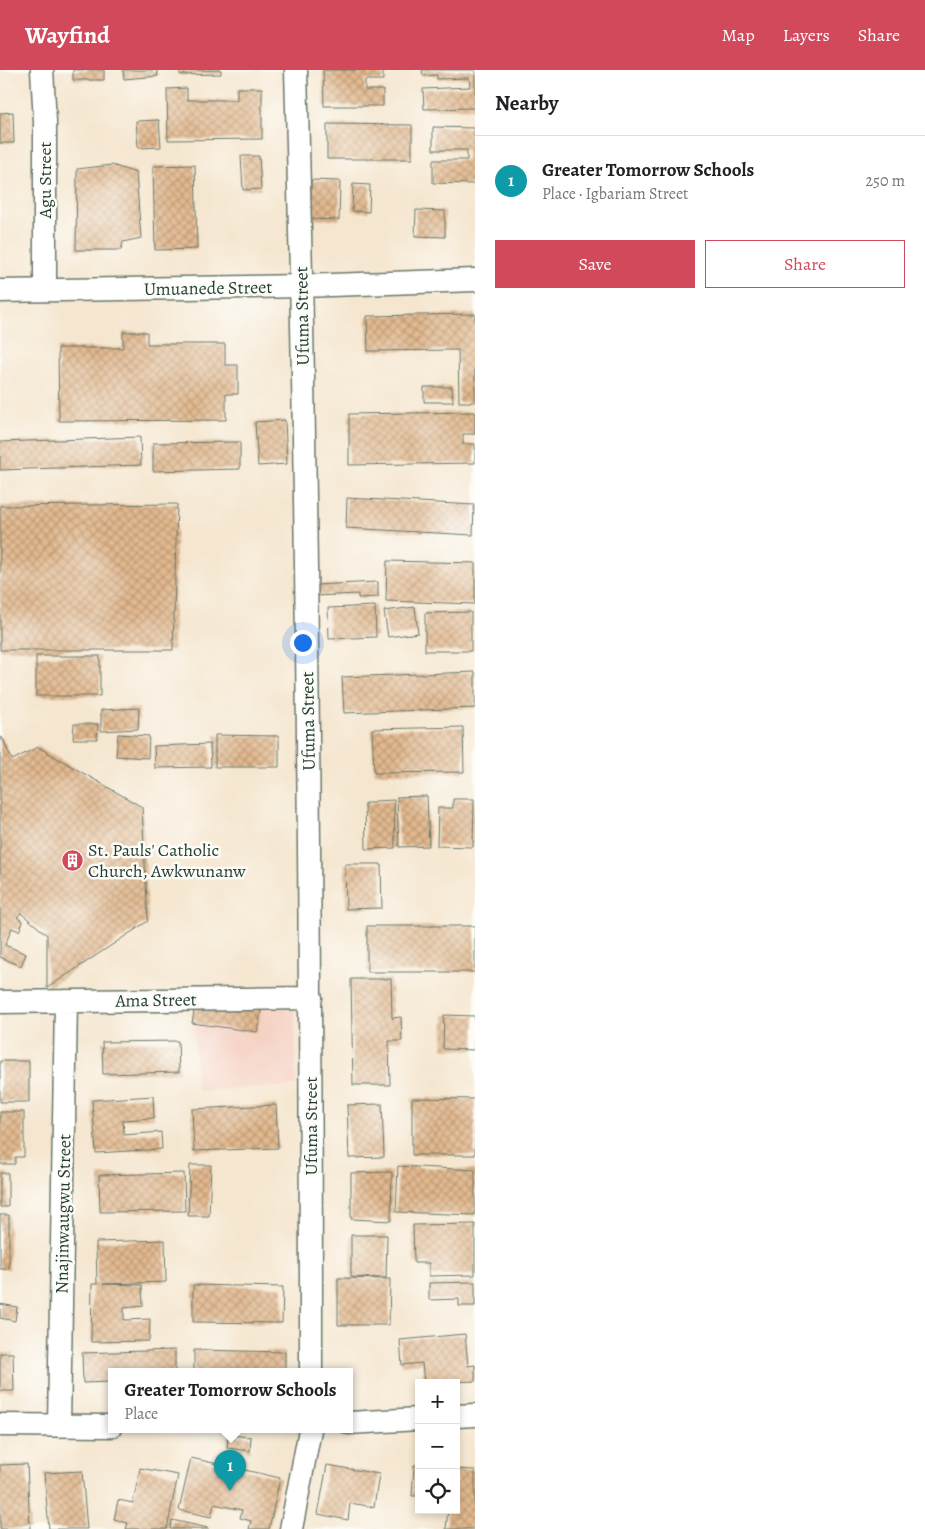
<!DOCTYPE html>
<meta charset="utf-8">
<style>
:root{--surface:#fff;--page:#f6f6f6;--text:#202124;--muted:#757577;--line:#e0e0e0;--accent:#d1495b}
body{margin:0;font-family:Alegreya,serif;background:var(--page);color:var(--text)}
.controls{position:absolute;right:15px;bottom:15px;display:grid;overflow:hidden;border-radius:0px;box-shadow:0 2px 8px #0003}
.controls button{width:45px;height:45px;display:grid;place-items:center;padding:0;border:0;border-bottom:1px solid var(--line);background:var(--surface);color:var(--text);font:25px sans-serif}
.you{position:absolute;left:302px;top:572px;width:18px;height:18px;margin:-12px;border:4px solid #fff;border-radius:50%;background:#1a73e8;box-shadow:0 0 0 8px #1a73e833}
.badge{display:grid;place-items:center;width:32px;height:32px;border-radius:50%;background:var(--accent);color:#fff;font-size:16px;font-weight:700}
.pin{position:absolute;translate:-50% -41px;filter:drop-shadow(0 1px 2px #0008)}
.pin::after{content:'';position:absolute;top:26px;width:18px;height:15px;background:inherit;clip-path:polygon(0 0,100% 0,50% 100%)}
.popup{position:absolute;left:108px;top:1298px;width:245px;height:65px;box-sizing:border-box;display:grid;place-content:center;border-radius:0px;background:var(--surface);filter:drop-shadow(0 1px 4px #0005);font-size:16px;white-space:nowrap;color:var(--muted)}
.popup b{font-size:19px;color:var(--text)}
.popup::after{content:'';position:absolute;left:50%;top:100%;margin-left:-10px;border:10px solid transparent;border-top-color:var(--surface)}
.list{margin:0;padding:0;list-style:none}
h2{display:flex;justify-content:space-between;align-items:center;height:65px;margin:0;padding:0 20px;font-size:21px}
h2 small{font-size:16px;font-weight:400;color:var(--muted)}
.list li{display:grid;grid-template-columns:32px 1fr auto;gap:15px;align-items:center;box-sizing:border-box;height:90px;padding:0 20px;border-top:1px solid var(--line)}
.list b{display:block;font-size:19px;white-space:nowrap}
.list p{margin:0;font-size:16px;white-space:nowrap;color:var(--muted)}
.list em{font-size:16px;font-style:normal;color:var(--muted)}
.actions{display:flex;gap:10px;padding:15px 20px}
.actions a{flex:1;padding:11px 0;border:1px solid var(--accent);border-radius:0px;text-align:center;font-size:18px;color:var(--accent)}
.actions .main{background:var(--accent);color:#fff}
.icon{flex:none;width:28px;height:28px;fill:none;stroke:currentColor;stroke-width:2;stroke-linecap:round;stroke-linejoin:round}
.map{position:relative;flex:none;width:475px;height:1459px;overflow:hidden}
header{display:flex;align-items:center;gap:30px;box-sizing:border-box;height:70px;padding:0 25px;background:var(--accent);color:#fff}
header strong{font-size:24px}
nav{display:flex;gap:28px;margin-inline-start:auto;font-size:18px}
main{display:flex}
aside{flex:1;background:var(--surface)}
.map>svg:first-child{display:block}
.built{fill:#f6d2c4}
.building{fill:url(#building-cross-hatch)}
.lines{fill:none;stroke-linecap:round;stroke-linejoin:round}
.street-casing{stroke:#6a786a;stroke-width:25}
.street{stroke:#fff;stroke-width:22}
.labels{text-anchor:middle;stroke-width:5;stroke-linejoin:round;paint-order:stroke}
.street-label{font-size:18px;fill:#1f3d34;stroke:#fdfcf7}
.poi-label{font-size:18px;fill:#1f3d34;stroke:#fdfcf7;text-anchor:start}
</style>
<header>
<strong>Wayfind</strong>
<nav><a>Map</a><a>Layers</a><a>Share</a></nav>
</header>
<main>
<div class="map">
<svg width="475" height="1459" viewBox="0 0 475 1459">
<defs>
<pattern id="building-cross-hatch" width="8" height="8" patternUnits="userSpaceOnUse" patternTransform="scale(1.25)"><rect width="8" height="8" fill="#e3b98f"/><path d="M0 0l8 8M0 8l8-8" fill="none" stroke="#b79876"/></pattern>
</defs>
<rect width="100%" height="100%" fill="#fdfcf7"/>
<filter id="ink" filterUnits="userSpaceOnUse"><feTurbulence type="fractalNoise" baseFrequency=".02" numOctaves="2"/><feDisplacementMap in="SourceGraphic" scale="10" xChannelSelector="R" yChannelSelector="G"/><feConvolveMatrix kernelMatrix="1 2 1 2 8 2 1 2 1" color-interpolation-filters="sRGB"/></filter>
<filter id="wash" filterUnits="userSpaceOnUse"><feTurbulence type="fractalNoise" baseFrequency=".0096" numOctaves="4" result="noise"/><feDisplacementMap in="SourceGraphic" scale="20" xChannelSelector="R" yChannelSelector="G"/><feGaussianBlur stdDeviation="1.12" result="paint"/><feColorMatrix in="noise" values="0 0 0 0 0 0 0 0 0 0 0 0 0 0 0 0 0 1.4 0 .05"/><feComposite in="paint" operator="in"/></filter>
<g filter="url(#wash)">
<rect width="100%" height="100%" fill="#f5e6cf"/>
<path class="built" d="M295,937L296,1016L197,1021L193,941Z"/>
<g id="blocks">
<path class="building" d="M73,0H104V10H73Z
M123,0H157L158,6L124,9Z
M180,0H221V4L180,5Z
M323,0H383V10H365V20H383V36H324Z
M422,0H475V38L424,39L423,19L470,17L469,8L437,9V5L423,6Z
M187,18V30H237V18H262V69L168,70L167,19Z
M13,42L14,73H0V43Z
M159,50L161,77L138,78L136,51Z
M327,54L412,55V89H327Z
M433,57L475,58V114L433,113V90H467V80H433Z
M241,86H259L261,119L243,120Z
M112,95L136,103L141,168L123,172L121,180H76L77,99Z
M195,95L197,179L155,180L153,96Z
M311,110L340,111L339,150L310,149Z
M353,114L370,115L369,142L352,141Z
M416,140L445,141V167L415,166Z
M475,244V332H459L458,280L368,281L367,246Z
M123,262H147V274H225V295H238V324H226V350L59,351L58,278H123Z
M424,317H452L453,332H424Z
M475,342V364H463V374H475V393L349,395V344Z
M285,350L287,394L258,396L255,352Z
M140,367L141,395L0,400V372Z
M240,372V399L153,401V373Z
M347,428L474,435L473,465L346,458Z
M177,434L173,580H0V436Z
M387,491L475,493V534L386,531Z
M378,512V527L358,528V524L316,526L315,515Z
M375,536L376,567L329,569L328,538Z
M415,537L418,563L388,567L384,541Z
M471,542V581H425V543Z
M36,586H100V626H36Z
M475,602V638L344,643L342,607Z
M139,638L138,659L101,661V640Z
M74,654H98L97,669H73Z
M463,657L464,702L374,703L372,659Z
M118,664L149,666L148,688L116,686Z
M215,665L279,666V697H215Z
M2,667L12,690L38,677L142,737L148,851L47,918V865L21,843L17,847L23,852L19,861L12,858L5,875L26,884L21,896L0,887V668Z
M210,674L211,697L155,698L154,676Z
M427,726L429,776L399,777L397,727Z
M453,729H474L473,777L437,776L438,738H453Z
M394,730L395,778L366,779L365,733H373L375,731Z
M345,794H381L382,838L346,839Z
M367,856H475V902H367Z
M351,909H391L392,948L401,947L402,971H389L390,1015H353Z
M196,931L261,941L257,962L192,953Z
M444,945L475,946L474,980L443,979Z
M178,971L179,1002L103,1004L102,972Z
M0,991H29V1032H0Z
M153,1026L154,1048L123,1050L124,1065L161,1062L162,1079L96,1083L92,1030Z
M412,1028L475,1029V1085H412Z
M382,1034L384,1087L349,1088L347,1035Z
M276,1035L278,1078L194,1081L192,1039Z
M0,1042H24V1087H15V1094H0Z
M190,1095H211L209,1146H188Z
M398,1096L475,1100V1145L396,1142Z
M392,1102L391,1151L351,1149V1103Z
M0,1103H8V1137H0Z
M184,1103L185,1141L100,1142L99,1105Z
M0,1145H9V1199H0Z
M475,1154V1205L429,1206V1193H414L413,1155Z
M351,1165H387L386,1208L351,1207Z
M165,1170L166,1212L103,1214L142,1215L143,1236L124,1238V1250L150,1249L149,1271L91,1272L92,1214H97L96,1172Z
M338,1208L390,1209L389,1255H338Z
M475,1212V1236H459V1229L429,1230V1213Z
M193,1215L283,1217L282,1253L193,1252Z
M0,1234L17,1237L15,1251L0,1248Z
M465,1264L468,1296L475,1295V1311L424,1313L422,1293L402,1295L400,1270Z
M175,1280V1302H111V1312L83,1313L82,1283Z
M194,1280L285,1282V1302H194Z
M0,1283H13L14,1321H0Z
M228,1365L251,1367L250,1381L227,1378Z
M191,1388L280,1408L269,1459H249L251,1451L240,1448L242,1440L214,1434L211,1447L179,1440Z
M27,1394L30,1459H0V1395Z
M327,1395L379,1404L374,1437L350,1433L348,1450L318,1444Z
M414,1395L419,1396V1426H412Z
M140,1398L178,1405L167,1459H126L128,1453L114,1450L118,1430L133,1433Z
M456,1399L475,1400V1459H446L448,1440H456Z
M82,1401L87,1459H49L44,1403Z
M172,1450L208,1458V1459H170Z"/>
</g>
</g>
<g filter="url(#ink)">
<use href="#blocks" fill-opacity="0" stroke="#6a786a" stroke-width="1"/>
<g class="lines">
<defs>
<path id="street" d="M42,0L45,52V219
M296,0C308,434 311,868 311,1302
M0,221L302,216L475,210
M0,932L311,928
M456,1346L475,1345
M349,1353L419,1349
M0,1355L111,1356
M59,1356L66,931
M291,1459L310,1360"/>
</defs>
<use href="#street" class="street-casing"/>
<use href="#street" class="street"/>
</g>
</g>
<defs>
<symbol id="building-disc" viewBox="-11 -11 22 22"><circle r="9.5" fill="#d1495b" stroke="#fdfcf7"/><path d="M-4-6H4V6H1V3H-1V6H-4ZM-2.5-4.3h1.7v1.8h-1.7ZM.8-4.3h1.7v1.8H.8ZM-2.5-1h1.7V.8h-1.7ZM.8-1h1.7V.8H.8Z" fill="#fff"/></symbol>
</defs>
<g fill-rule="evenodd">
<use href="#building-disc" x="60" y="778" width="25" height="25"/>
</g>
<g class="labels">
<g class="street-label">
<text transform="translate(45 110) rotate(-90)" y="6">Agu Street</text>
<text transform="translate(208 218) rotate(-1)" y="6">Umuanede Street</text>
<text transform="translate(302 246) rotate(-91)" y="6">Ufuma Street</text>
<text transform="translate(308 651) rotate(-91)" y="6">Ufuma Street</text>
<text transform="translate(156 930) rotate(-1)" y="6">Ama Street</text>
<text transform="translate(311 1056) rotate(-90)" y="6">Ufuma Street</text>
<text transform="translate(63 1144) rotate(-89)" y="6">Nnajinwaugwu Street</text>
</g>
<g class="poi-label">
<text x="88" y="786">St. Pauls' Catholic<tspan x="88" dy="21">Church, Awkwunanw</tspan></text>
</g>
</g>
</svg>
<div class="controls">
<button>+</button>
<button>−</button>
<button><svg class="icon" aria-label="locate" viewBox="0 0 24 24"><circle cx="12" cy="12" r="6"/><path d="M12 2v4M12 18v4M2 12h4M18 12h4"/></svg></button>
</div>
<div class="you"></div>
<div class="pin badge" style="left:230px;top:1421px;background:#0f9aa8">1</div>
<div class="popup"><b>Greater Tomorrow Schools</b>Place</div>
</div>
<aside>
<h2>Nearby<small></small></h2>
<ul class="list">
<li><span class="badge" style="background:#0f9aa8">1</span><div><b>Greater Tomorrow Schools</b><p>Place · Igbariam Street</p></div><em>250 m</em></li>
</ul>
<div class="actions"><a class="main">Save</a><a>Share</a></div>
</aside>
</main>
